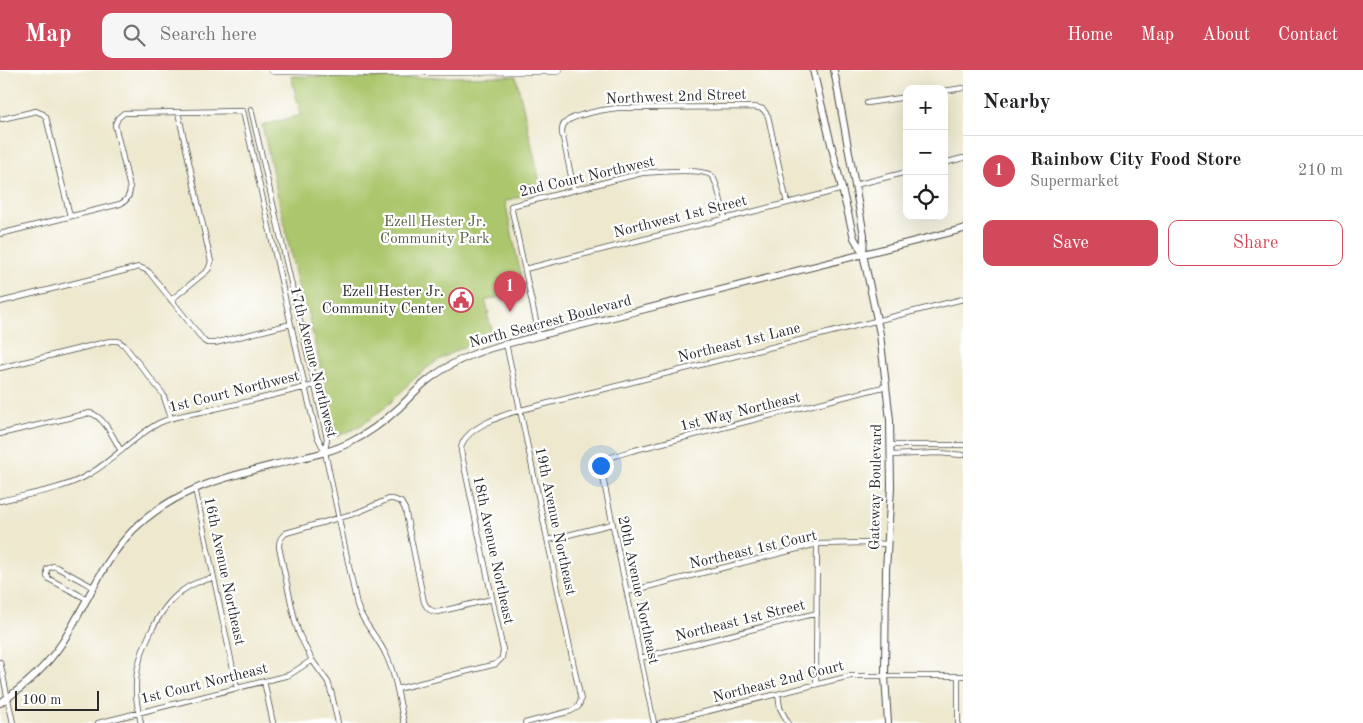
<!DOCTYPE html>
<meta charset="utf-8">
<style>
:root{--surface:#fff;--page:#f6f6f6;--text:#202124;--muted:#757577;--line:#e0e0e0;--accent:#d1495b}
body{margin:0;font-family:"Old Standard TT",serif;background:var(--page);color:var(--text)}
.controls{position:absolute;right:15px;top:15px;display:grid;overflow:hidden;border-radius:10px;box-shadow:0 5px 20px #0002}
.controls button{width:45px;height:45px;display:grid;place-items:center;padding:0;border:0;border-bottom:1px solid var(--line);background:var(--surface);color:var(--text);font:25px sans-serif}
.scale{position:absolute;left:15px;bottom:12px;width:84px;box-sizing:border-box;padding-left:5px;border:2px solid #2b2b2b;border-top:0;font-size:14px;line-height:18px;white-space:nowrap;color:#2b2b2b;-webkit-text-stroke:4px #fff;paint-order:stroke}
.you{position:absolute;left:600px;top:395px;width:18px;height:18px;margin:-12px;border:4px solid #fff;border-radius:50%;background:#1a73e8;box-shadow:0 0 0 8px #1a73e833}
.badge{display:grid;place-items:center;width:32px;height:32px;border-radius:50%;background:var(--accent);color:#fff;font-size:16px;font-weight:700}
.pin{position:absolute;translate:-50% -41px;filter:drop-shadow(0 1px 2px #0008)}
.pin::after{content:'';position:absolute;top:26px;width:18px;height:15px;background:inherit;clip-path:polygon(0 0,100% 0,50% 100%)}
.list{margin:0;padding:0;list-style:none}
h2{display:flex;justify-content:space-between;align-items:center;height:65px;margin:0;padding:0 20px;font-size:21px}
h2 small{font-size:16px;font-weight:400;color:var(--muted)}
.list li{display:grid;grid-template-columns:32px 1fr auto;gap:15px;align-items:center;box-sizing:border-box;height:70px;padding:0 20px;border-top:1px solid var(--line)}
.list b{display:block;font-size:19px;white-space:nowrap}
.list p{margin:0;font-size:16px;white-space:nowrap;color:var(--muted)}
.list em{font-size:16px;font-style:normal;color:var(--muted)}
.actions{display:flex;gap:10px;padding:15px 20px}
.actions a{flex:1;padding:11px 0;border:1px solid var(--accent);border-radius:10px;text-align:center;font-size:18px;color:var(--accent)}
.actions .main{background:var(--accent);color:#fff}
.icon{flex:none;width:28px;height:28px;fill:none;stroke:currentColor;stroke-width:2;stroke-linecap:round;stroke-linejoin:round}
.map{position:relative;flex:none;width:963px;height:653px;overflow:hidden}
header{display:flex;align-items:center;gap:30px;box-sizing:border-box;height:70px;padding:0 25px;background:var(--accent);color:#fff}
header strong{font-size:24px}
nav{display:flex;gap:28px;margin-inline-start:auto;font-size:18px}
.search{width:350px;height:45px;background:var(--page);display:flex;align-items:center;gap:12px;box-sizing:border-box;padding:0 18px;border-radius:10px;color:var(--muted);font-size:19px}
main{display:flex}
aside{flex:1;background:var(--surface)}
.map>svg:first-child{display:block}
.green{fill:#abc66c;stroke:#6b784c}
.lines{fill:none;stroke-linecap:round;stroke-linejoin:round}
.street-casing{stroke:#484743;stroke-width:6}
.secondary-casing{stroke:#484743;stroke-width:8}
.highway-casing{stroke:#484743;stroke-width:9}
.street{stroke:#fff;stroke-width:4.5}
.secondary{stroke:#fff;stroke-width:6}
.highway{stroke:#fff;stroke-width:8}
.labels{text-anchor:middle;stroke-width:4.5;stroke-linejoin:round;paint-order:stroke}
.street-label{font-size:15px;fill:#2b2b2b;stroke:#fff}
.park-label{font-size:15px;fill:#586142;stroke:#fff}
.poi-label{font-size:15px;fill:#2b2b2b;stroke:#fff;text-anchor:end}
</style>
<header>
<strong>Map</strong>
<div class="search"><svg class="icon" aria-label="search" viewBox="0 0 24 24"><circle cx="10" cy="10" r="6"/><path d="M15 15l6 6"/></svg>Search here</div>
<nav><a>Home</a><a>Map</a><a>About</a><a>Contact</a></nav>
</header>
<main>
<div class="map">
<svg width="963" height="653" viewBox="0 0 963 653">
<rect width="100%" height="100%" fill="#fff"/>
<filter id="ink" filterUnits="userSpaceOnUse"><feTurbulence type="fractalNoise" baseFrequency=".02" numOctaves="2"/><feDisplacementMap in="SourceGraphic" scale="10" xChannelSelector="R" yChannelSelector="G"/><feConvolveMatrix kernelMatrix="1 2 1 2 8 2 1 2 1" color-interpolation-filters="sRGB"/></filter>
<filter id="wash" filterUnits="userSpaceOnUse"><feTurbulence type="fractalNoise" baseFrequency=".0096" numOctaves="4" result="noise"/><feDisplacementMap in="SourceGraphic" scale="20" xChannelSelector="R" yChannelSelector="G"/><feGaussianBlur stdDeviation="1.12" result="paint"/><feColorMatrix in="noise" values="0 0 0 0 0 0 0 0 0 0 0 0 0 0 0 0 0 1.4 0 .05"/><feComposite in="paint" operator="in"/></filter>
<g filter="url(#wash)">
<rect width="100%" height="100%" fill="#ede8ce"/>
<path class="green" d="M291,6L389,8L516,6L542,121L505,131L524,220L485,231L489,243L487,244L494,265C468,274 443,285 422,302C411,311 401,322 391,332C376,346 356,361 336,366L308,243L303,238L262,55L301,45Z"/>
</g>
<g filter="url(#ink)">
<g class="lines">
<defs>
<path id="street" d="M944,21L963,18
M867,33L907,27
M251,39L327,368L325,381
M2,49L36,41L43,44L46,47L70,146
M944,93L963,88
M855,115L907,102
M574,120L562,63C562,59 562,55 566,52C573,45 606,39 618,38L754,37L763,39L768,46L787,133
M0,164L120,134C127,131 130,126 130,118L115,55L118,48L124,43L243,41L305,317L317,366L325,382L357,535C363,554 378,567 386,585C396,606 399,630 404,653
M525,199L843,119
M171,230L208,200L211,192L178,42
M0,232L139,197L146,200L149,202L204,271L207,273H215L291,254
M539,265L511,136L642,103C654,102 704,98 712,106C718,113 722,138 725,148
M506,273L581,630L578,637L571,641L525,653
M0,298L110,271H118L124,275L163,324L171,348
M0,364L90,343C104,346 114,369 121,381
M891,375H963
M891,385L939,383L963,385
M195,418L237,618
M0,431C29,424 67,419 91,403C115,389 134,366 159,353C178,344 195,344 214,339C248,332 281,323 315,315
M548,470L612,454
M627,522L817,474L868,473L887,474
M87,529L49,509L47,506V499L53,496L56,497L93,517
M640,588L817,543
M0,592L13,653
M264,611L273,653
M816,614L817,474
M397,619L496,594L502,588L503,580L461,381C460,358 508,343 525,339L963,229
M778,624L780,638L788,653
M98,653L289,605L312,590
M141,653C138,641 135,628 136,615C136,586 158,538 182,521C191,514 202,510 214,508
M338,653L332,625L328,612L312,590L299,564L295,551L279,477C279,470 281,467 286,463L356,443L389,429H393L401,432L405,439L424,532C427,539 431,542 438,542L492,529
M654,653L601,398V392L608,388L631,381L887,316
M660,653L850,606H963
M958,653V607"/>
<path id="secondary" d="M813,0L854,168L863,183
M834,0L864,165L863,184L880,264L890,350L891,417L886,500L885,606L888,653
M0,633C24,617 46,597 62,573C87,534 102,491 135,458C181,415 231,406 289,391C310,386 331,382 351,372C369,363 385,351 400,337C409,328 417,319 427,311C449,293 475,282 502,275L963,159"/>
<path id="highway" d="M273,0L374,2L558,0"/>
</defs>
<use href="#street" class="street-casing"/>
<use href="#secondary" class="secondary-casing"/>
<use href="#highway" class="highway-casing"/>
<use href="#street" class="street"/>
<use href="#secondary" class="secondary"/>
<use href="#highway" class="highway"/>
</g>
</g>
<defs>
<symbol id="civic-ring" viewBox="-11 -11 22 22"><circle r="9.5" fill="#fff" stroke="#d1495b" stroke-width="1.5"/><path d="M-.6-6.5H3V-4.5H.6V-3L4-1V1h2V6H-6V1h2V-1L-.6-3ZM-1.2 2.5V6h2.4V2.5Z" fill="#d1495b"/></symbol>
</defs>
<g fill-rule="evenodd">
<use href="#civic-ring" x="447" y="216" width="28" height="28"/>
</g>
<g class="labels">
<g class="street-label">
<text transform="translate(676 26) rotate(-2)" y="5">Northwest 2nd Street</text>
<text transform="translate(587 106) rotate(-13)" y="5">2nd Court Northwest</text>
<text transform="translate(680 146) rotate(-14)" y="5">Northwest 1st Street</text>
<text transform="translate(550 251) rotate(-15)" y="5">North Seacrest Boulevard</text>
<text transform="translate(739 272) rotate(-14)" y="5">Northeast 1st Lane</text>
<text transform="translate(314 292) rotate(76)" y="5">17th Avenue Northwest</text>
<text transform="translate(234 321) rotate(-14)" y="5">1st Court Northwest</text>
<text transform="translate(740 341) rotate(-14)" y="5">1st Way Northeast</text>
<text transform="translate(875 417) rotate(-89)" y="5">Gateway Boulevard</text>
<text transform="translate(556 451) rotate(78)" y="5">19th Avenue Northeast</text>
<text transform="translate(753 479) rotate(-13)" y="5">Northeast 1st Court</text>
<text transform="translate(494 480) rotate(78)" y="5">18th Avenue Northeast</text>
<text transform="translate(225 501) rotate(78)" y="5">16th Avenue Northeast</text>
<text transform="translate(639 520) rotate(78)" y="5">20th Avenue Northeast</text>
<text transform="translate(740 550) rotate(-14)" y="5">Northeast 1st Street</text>
<text transform="translate(778 611) rotate(-14)" y="5">Northeast 2nd Court</text>
<text transform="translate(204 613) rotate(-14)" y="5">1st Court Northeast</text>
</g>
<g class="park-label">
<text x="435" y="156">Ezell Hester Jr.<tspan x="435" dy="17">Community Park</tspan></text>
</g>
<g class="poi-label">
<text x="444" y="226">Ezell Hester Jr.<tspan x="444" dy="17">Community Center</tspan></text>
</g>
</g>
</svg>
<div class="controls">
<button>+</button>
<button>−</button>
<button><svg class="icon" aria-label="locate" viewBox="0 0 24 24"><circle cx="12" cy="12" r="6"/><path d="M12 2v4M12 18v4M2 12h4M18 12h4"/></svg></button>
</div>
<div class="scale">100 m</div>
<div class="you"></div>
<div class="pin badge" style="left:510px;top:242px">1</div>
</div>
<aside>
<h2>Nearby<small></small></h2>
<ul class="list">
<li><span class="badge">1</span><div><b>Rainbow City Food Store</b><p>Supermarket</p></div><em>210 m</em></li>
</ul>
<div class="actions"><a class="main">Save</a><a>Share</a></div>
</aside>
</main>
